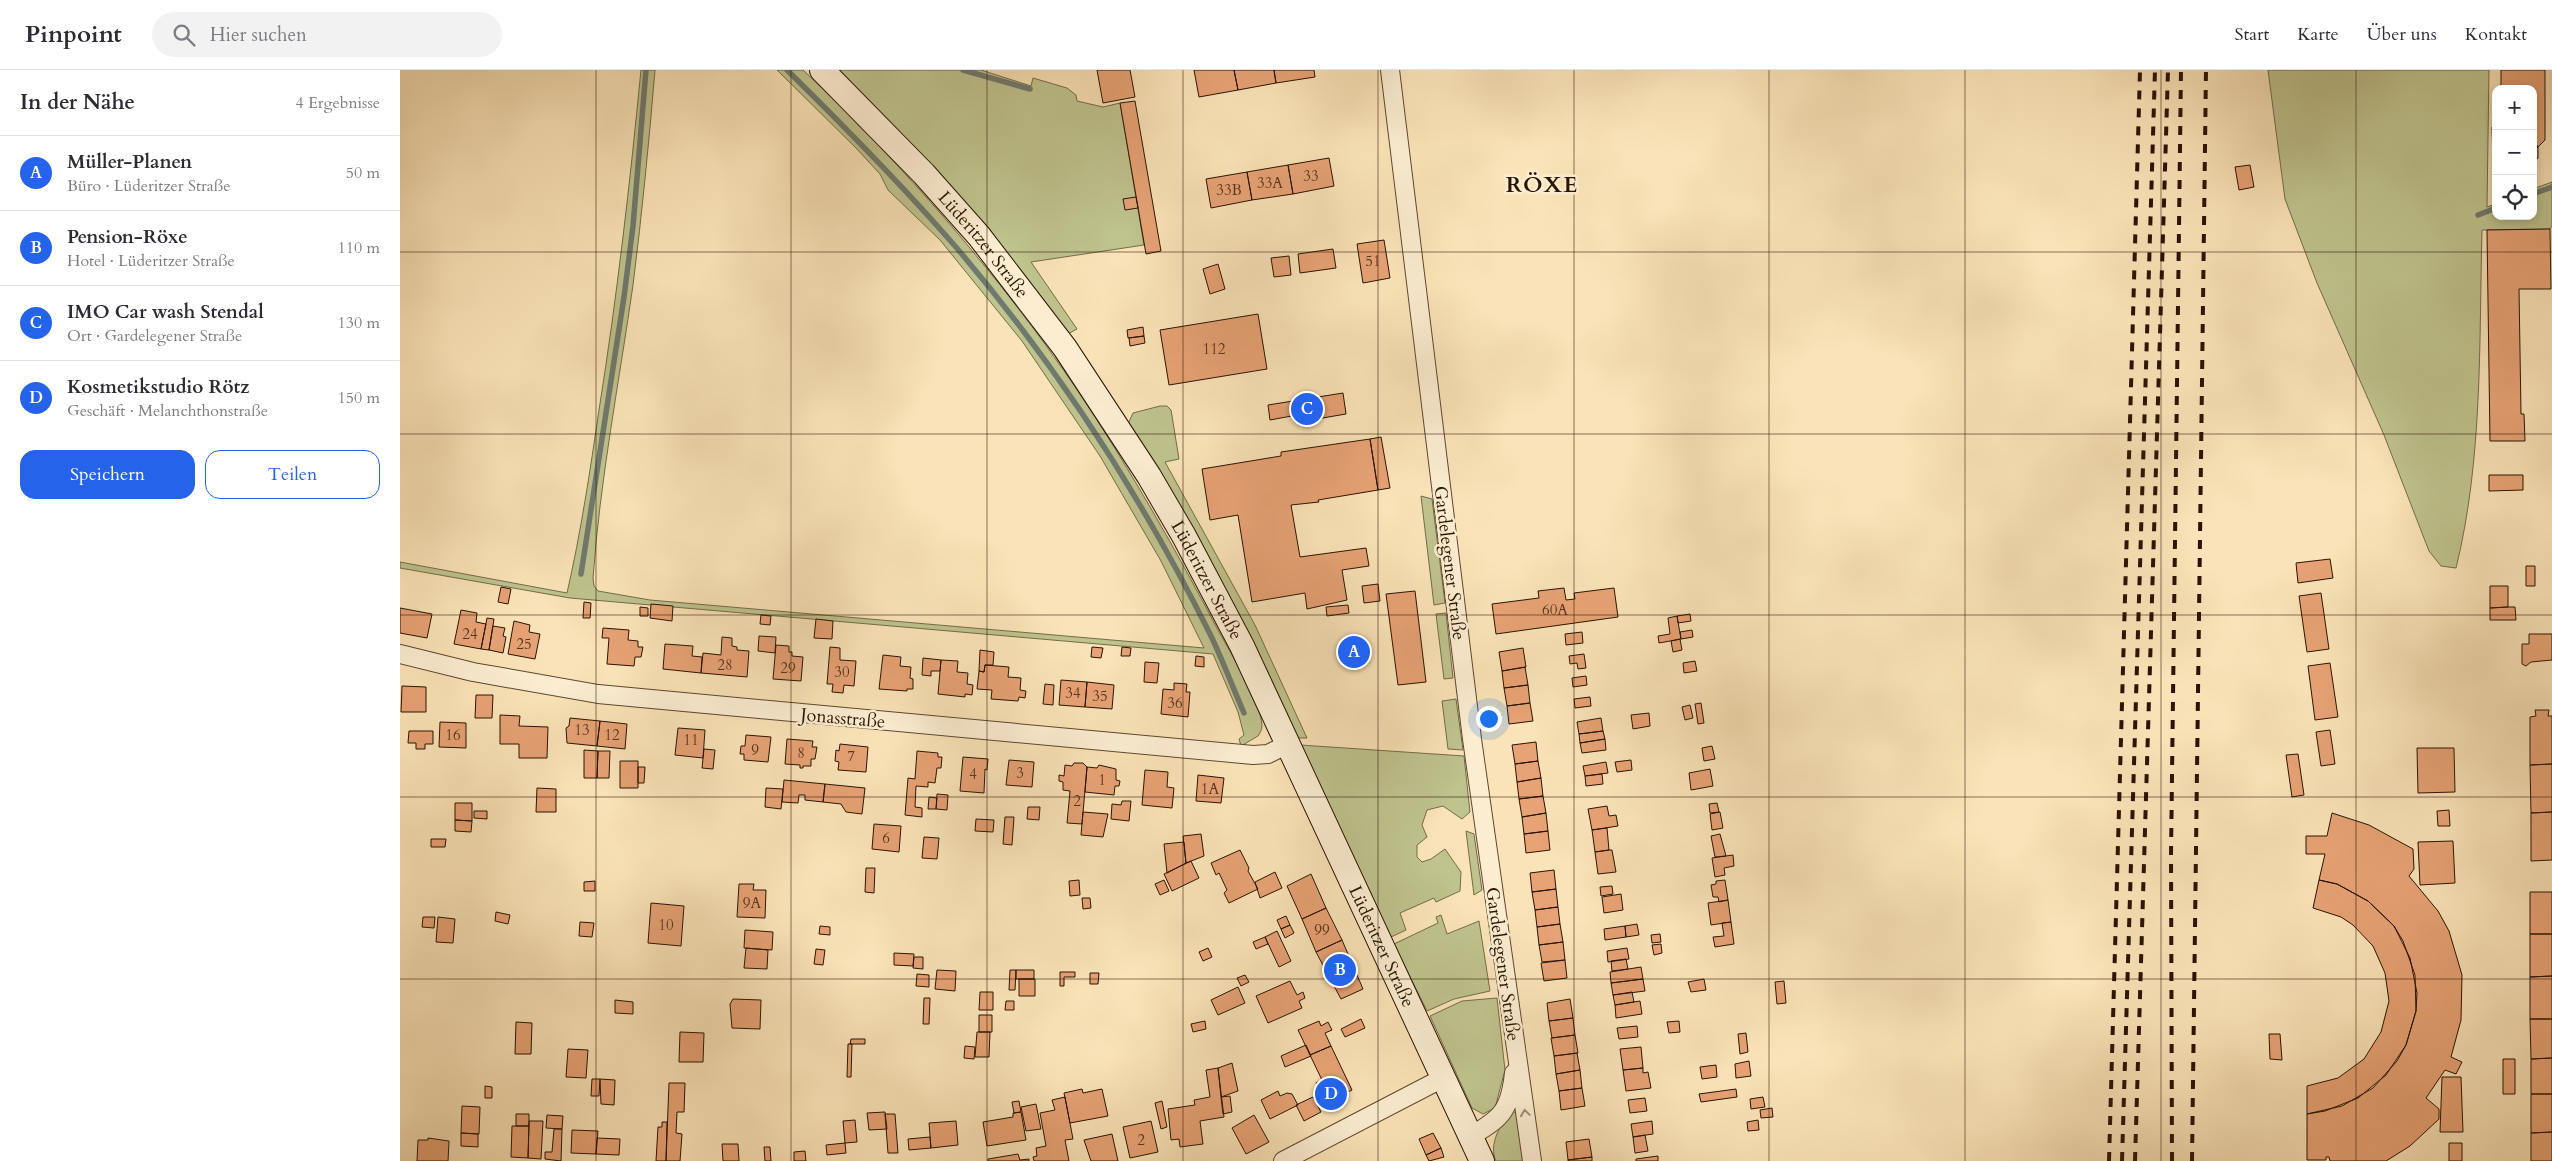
<!DOCTYPE html>
<html lang="de">
<meta charset="utf-8">
<style>
:root{--surface:#fff;--page:#f2f2f3;--text:#2b2b33;--muted:#7c7c81;--line:#e1e1e2;--accent:#2563eb}
body{margin:0;font-family:Cardo,serif;background:var(--page);color:var(--text)}
.controls{position:absolute;right:15px;top:15px;display:grid;overflow:hidden;border-radius:10px;box-shadow:0 2px 8px #0003}
.controls button{width:45px;height:45px;display:grid;place-items:center;padding:0;border:0;border-bottom:1px solid var(--line);background:var(--surface);color:var(--text);font:25px sans-serif}
.you{position:absolute;left:1088px;top:648px;width:18px;height:18px;margin:-12px;border:4px solid #fff;border-radius:50%;background:#1a73e8;box-shadow:0 0 0 8px #1a73e833}
.badge{display:grid;place-items:center;width:32px;height:32px;border-radius:50%;background:var(--accent);color:#fff;font-size:16px;font-weight:700}
.pin{position:absolute;translate:-50% -50%;border:2px solid #fff;box-shadow:0 1px 5px #0006}
.list{margin:0;padding:0;list-style:none}
h2{display:flex;justify-content:space-between;align-items:center;height:65px;margin:0;padding:0 20px;font-size:21px}
h2 small{font-size:16px;font-weight:400;color:var(--muted)}
.list li{display:grid;grid-template-columns:32px 1fr auto;gap:15px;align-items:center;box-sizing:border-box;height:75px;padding:0 20px;border-top:1px solid var(--line)}
.list b{display:block;font-size:19px;white-space:nowrap}
.list p{margin:0;font-size:16px;white-space:nowrap;color:var(--muted)}
.list em{font-size:16px;font-style:normal;color:var(--muted)}
.actions{display:flex;gap:10px;padding:15px 20px}
.actions a{flex:1;padding:11px 0;border:1px solid var(--accent);border-radius:15px;text-align:center;font-size:18px;color:var(--accent)}
.actions .main{background:var(--accent);color:#fff}
.icon{flex:none;width:28px;height:28px;fill:none;stroke:currentColor;stroke-width:2;stroke-linecap:round;stroke-linejoin:round}
.map{position:relative;flex:none;width:2152px;height:1091px;overflow:hidden}
header{display:flex;align-items:center;gap:30px;box-sizing:border-box;height:70px;padding:0 25px;background:var(--surface);border-bottom:1px solid var(--line)}
header strong{font-size:24px}
nav{display:flex;gap:28px;margin-inline-start:auto;font-size:18px}
.search{width:350px;height:45px;background:var(--page);display:flex;align-items:center;gap:12px;box-sizing:border-box;padding:0 18px;border-radius:28px;color:var(--muted);font-size:19px}
main{display:flex}
aside{flex:1;background:var(--surface)}
.map>svg:first-child{display:block}
.green{fill:#bfc38e;stroke:#746b48}
.lines{fill:none;stroke-linecap:round;stroke-linejoin:round}
.stream{stroke:#70796e;stroke-width:5.5}
.building{fill:#e7a275;stroke:#2a1301}
.street-casing{stroke:#5e472f;stroke-width:20}
.secondary-casing{stroke:#2a1301;stroke-width:26}
.street{stroke:#fcedd1;stroke-width:18}
.secondary{stroke:#fcedd1;stroke-width:24}
.rail{stroke:#2a1301;stroke-width:4;stroke-dasharray:9 9;stroke-linecap:butt}
.oneway{stroke:#9e8b73}
.grid{fill:none;stroke:#2a1301;stroke-width:1;stroke-opacity:0.55}
.labels{text-anchor:middle;stroke-width:5;stroke-linejoin:round;paint-order:stroke}
.number-label{font-size:15px;fill:#59371e}
.street-label{font-size:18px;fill:#2a1301;stroke:#fcedd1}
.district-label{font-size:22px;font-weight:bold;letter-spacing:1px;fill:#2a1301;stroke:#fcedd1}
</style>
<header>
<strong>Pinpoint</strong>
<div class="search"><svg class="icon" aria-label="search" viewBox="0 0 24 24"><circle cx="10" cy="10" r="6"/><path d="M15 15l6 6"/></svg>Hier suchen</div>
<nav><a>Start</a><a>Karte</a><a>Über uns</a><a>Kontakt</a></nav>
</header>
<main>
<aside>
<h2>In der Nähe<small>4 Ergebnisse</small></h2>
<ul class="list">
<li><span class="badge">A</span><div><b>Müller-Planen</b><p>Büro · Lüderitzer Straße</p></div><em>50 m</em></li>
<li><span class="badge">B</span><div><b>Pension-Röxe</b><p>Hotel · Lüderitzer Straße</p></div><em>110 m</em></li>
<li><span class="badge">C</span><div><b>IMO Car wash Stendal</b><p>Ort · Gardelegener Straße</p></div><em>130 m</em></li>
<li><span class="badge">D</span><div><b>Kosmetikstudio Rötz</b><p>Geschäft · Melanchthonstraße</p></div><em>150 m</em></li>
</ul>
<div class="actions"><a class="main">Speichern</a><a>Teilen</a></div>
</aside>
<div class="map">
<svg width="2152" height="1091" viewBox="0 0 2152 1091">
<rect width="100%" height="100%" fill="#fae3b8"/>
<filter id="stains"><feTurbulence type="fractalNoise" baseFrequency=".004" numOctaves="4"/><feColorMatrix values="0 0 0 0 .2 0 0 0 0 .09 0 0 0 0 .02 0 0 0 .5 -.17"/></filter>
<radialGradient id="worn" r=".72"><stop offset=".6" stop-color="#630" stop-opacity="0"/><stop offset="1" stop-color="#630" stop-opacity=".3"/></radialGradient>
<path class="green" d="M241,0H255C249,72 242,144 233,215C219,313 200,410 193,508L194,516L198,521L250,530L804,578L761,491L700,386L622,271L540,170L488,120L480,104L456,78L377,0H403C505,97 599,205 678,321C730,399 776,480 819,562C831,583 861,634 862,655C862,660 860,663 858,666L841,676L839,669L844,665L838,642L813,584L170,528L0,498V492L167,523C181,462 190,401 199,340C217,227 230,113 241,0Z
M439,0H581L631,16L633,8L667,18L676,25L677,31L703,37L720,33L744,175L631,192L677,259L666,265L500,63Z
M1868,0H2089L2087,137L2096,134V146H2133V119L2152,112V156L2150,159L2082,160C2079,272 2083,389 2056,498L2041,496L2029,481L1984,365L1917,213L1885,129Z
M760,336H767L771,340L779,389L765,392L855,555L907,668H898L850,565L728,354L733,343Z
M1021,426L1032,429L1045,533L1034,535Z
M1046,543L1053,608L1044,609L1036,544Z
M1056,629L1063,680L1048,679L1042,631Z
M900,675L1064,686L1070,742L1062,749L1043,736L1027,740L1022,755L1027,767L1017,775V787L1022,792L1031,789L1045,779L1061,802L1060,821L1036,832L1034,828L1000,843L1006,860L991,867Z
M1066,761L1074,764L1082,820L1074,825Z
M1041,845L1047,864L1079,851L1090,921L1054,929L1027,941L994,874L1038,853L1036,847Z
M1097,928L1105,1000L1095,1038L1083,1044L1072,1038L1030,946L1062,931Z
M1112,1041L1118,1044L1124,1091H1096C1088,1075 1101,1052 1112,1041Z"/>
<g class="lines">
<path class="stream" d="M387,0C445,57 502,115 555,176C656,294 742,427 811,566C823,591 833,618 844,643
M563,0L630,19
M2133,124L2152,117
M2078,145L2096,138
M181,504L224,227L233,156L246,0"/>
</g>
<path class="building" d="M697,0H730L735,27L703,33Z
M794,0H834L838,20L799,27Z
M834,0H874L876,13L838,20Z
M874,0H914L915,7L876,13Z
M2101,0H2145V70L2137,78L2133,75V19H2101Z
M735,31L761,181L746,184L720,33Z
M2096,53V97L2093,93L2092,57Z
M2133,68L2138,77V88L2133,93Z
M929,88L934,116L893,124L888,95Z
M888,95L893,124L852,130L847,102Z
M1850,95L1854,117L1839,120L1835,97Z
M847,102L852,130L811,138L806,109Z
M736,127L738,138L725,140L723,129Z
M2150,159L2151,219H2119L2121,344H2124L2125,371H2090L2087,160Z
M984,170L990,208L963,213L957,174Z
M933,179L936,198L900,203L898,184Z
M889,186L891,205L874,207L871,188Z
M818,194L825,219L810,224L803,199Z
M858,244L867,299L769,315L760,260Z
M743,257L744,266L728,268L727,260Z
M744,266L745,273L730,276L729,268Z
M943,323L946,344L899,352L897,345L870,350L868,335Z
M981,367L990,418L978,420L970,369Z
M970,369L978,420L918,430L919,432L891,435L900,487L966,478L969,496L942,500L947,530L907,539L905,523L852,532L838,445L810,450L802,399L881,386V382Z
M2089,405H2123V420L2089,421Z
M1930,489L1933,508L1898,513L1896,493Z
M2126,496H2135V516H2126Z
M978,514L980,531L964,533L962,516Z
M2090,516H2108V537L2090,538Z
M101,517L111,519L108,534L98,532Z
M1164,518L1166,530L1175,529L1174,523L1214,518L1218,547L1096,564L1092,534L1139,528L1138,521Z
M1015,521L1026,612L998,615L986,524Z
M1921,523L1929,579L1907,582L1899,526Z
M184,532L191,533L190,548H183Z
M251,534L273,536L272,551L250,548Z
M948,535L949,543L927,546L926,537Z
M240,537L248,538V546H240Z
M2108,537H2115L2116,550H2090V538Z
M0,538L32,544L27,568L0,563Z
M61,540L77,543L76,552L86,554L81,579L54,574Z
M1290,544L1291,551L1278,553L1277,546Z
M361,545L371,546L370,555L360,554Z
M1277,546L1281,569L1259,573L1258,566L1270,564L1268,548Z
M87,548L94,549L89,580L81,579Z
M416,549L433,551L432,569L414,568Z
M114,551L130,555L129,562L140,564L135,589L108,584Z
M93,556L105,558L103,566L106,567L103,583L89,580Z
M203,558L229,560L228,570L238,571V577H243L241,587H235L234,596L207,594L209,568H202Z
M1292,560L1293,567L1281,569L1280,562Z
M1182,562L1183,573L1166,575L1165,564Z
M2129,564H2152V590L2131,592L2126,596L2122,594V574H2129Z
M359,566L376,567L375,583L358,581Z
M322,567L332,568V576L337,577V580L349,581L347,607L301,603L303,583L321,585Z
M1280,569L1282,580L1273,582L1271,571Z
M265,574L293,576L292,586L302,587L301,603L263,599Z
M376,575L389,576V582H392V586L403,587L401,611L373,609Z
M430,577L440,578V590L456,591L454,616L444,615L443,623L432,622L433,614H427Z
M692,577L703,578L701,588L691,587Z
M722,577L731,578L730,586H721Z
M1123,578L1126,597L1102,601L1099,582Z
M580,580L594,582L593,595H585L584,602L579,601Z
M1184,584L1186,598L1178,599L1177,593L1170,594L1169,586Z
M483,585L501,587L500,596L511,597L510,608L513,609V619H507V621L479,619Z
M796,586L804,587V597L795,596Z
M523,588L541,590L540,601H531V606L522,605Z
M541,590L558,591L557,602L568,603L567,614L573,615L572,625L565,624V627L538,624Z
M1295,591L1297,601L1284,603L1283,593Z
M745,592L759,593L757,613L744,612Z
M1930,593L1938,647L1915,650L1908,596Z
M585,595L609,597L608,607L621,608L620,620L626,621L625,628L619,627L618,631L591,629L592,620L577,619L579,601L584,602Z
M1125,597L1128,615L1104,618L1102,601Z
M1186,606L1187,615L1173,617L1172,608Z
M661,610L687,612L685,637L659,635Z
M687,612L714,615L712,639L685,637Z
M774,613L787,614L786,622H790L788,647L761,644L763,619L774,620Z
M645,614L654,615L653,635L643,634Z
M1128,615L1130,633L1107,636L1104,618Z
M2,616L26,617V642H1Z
M76,625H93L92,648H75Z
M1190,627L1191,636L1175,638L1174,629Z
M1130,633L1133,651L1109,654L1107,636Z
M1301,633L1304,653L1298,654L1295,634Z
M1290,635L1293,648L1285,650L1282,637Z
M2135,640H2149L2148,646H2152V694L2130,695V647L2136,646Z
M1249,643L1250,656L1233,659L1231,645Z
M100,645L120,646L119,656L148,657L147,688H119V674H100Z
M170,648L200,651L197,676L167,673L166,658L169,656Z
M1201,648L1203,661L1179,664L1177,652Z
M200,651L227,654L225,679L197,676Z
M40,652L66,653V678L39,677Z
M278,658L305,660L303,688L275,685Z
M1930,660L1935,694L1921,696L1916,662Z
M9,661H33V674H25V679H16V673H8Z
M1203,661L1205,669L1180,673L1179,664Z
M346,665L371,667L368,692L344,690V684H340L341,676H345Z
M387,669L413,671L412,677H417L415,689H411V696H403V698H400V695L385,694Z
M1205,669L1206,680L1182,683L1180,673Z
M1136,672L1138,691L1115,694L1112,675Z
M440,674L468,677L466,702L438,700L439,692L435,691L436,680L439,681Z
M1312,676L1315,689L1304,691L1302,678Z
M2017,678H2054L2055,722L2018,723Z
M304,679L315,680L313,699L302,698Z
M184,680L198,681L197,708H184Z
M198,681H210L209,708H197Z
M517,681L538,683V687H542L541,698H537L535,713L528,712V717L516,716L515,737L522,738V747L505,745L508,708L515,709Z
M1898,684L1904,725L1892,727L1886,685Z
M563,687L588,689L587,700L585,699L584,723L560,721Z
M609,690L634,692L632,717L606,715Z
M1231,690L1232,700L1217,702L1215,692Z
M220,691H238V718H220Z
M1138,691L1141,708L1117,712L1115,694Z
M1206,692L1208,703L1185,706L1183,696Z
M674,693H683L687,697L682,754L667,753L670,721L663,720V712L659,711V705L664,706L665,695L672,696Z
M2152,694V742L2131,743L2130,695Z
M699,695L716,699V710L720,711L719,716H715L714,725L685,722L687,697L697,698Z
M238,697H245L244,713H238Z
M1310,699L1313,716L1291,720L1289,703Z
M745,700L768,702L767,717L774,718L772,738L742,735Z
M1202,704L1203,714L1186,716L1185,706Z
M798,705L824,708L821,733L796,731Z
M1141,708L1143,726L1119,729L1117,712Z
M384,710L425,714L423,732L405,730V725H399L398,733L382,732Z
M425,714L465,718L462,744L446,742L441,734L423,732Z
M137,718L156,719V742H136Z
M366,718L383,719L381,739L365,737Z
M537,724L548,725L547,740L536,739Z
M1143,726L1146,743L1122,747L1119,729Z
M529,727L537,728L536,739H528Z
M722,731H731L729,751L711,749L712,734L721,735Z
M55,733H72V751L55,750Z
M1317,733L1319,742L1310,743L1309,734Z
M1207,736L1209,746L1216,745L1218,756L1192,760L1188,739Z
M628,737H640L639,750L627,749Z
M2049,740L2050,756H2038L2037,741Z
M74,741H87V749L74,748Z
M683,742L708,744L703,767L681,765Z
M1320,742L1323,758L1312,760L1310,744Z
M2152,742V790L2131,791V743Z
M1146,743L1148,761L1124,764L1122,747Z
M1932,743L1969,755L2013,779L2014,799L2009,806L2038,841L2049,861L2062,905L2061,950L2051,987L2062,992L2056,1004L2045,1000L2026,1028L2039,1039V1049L2010,1076L1986,1091H1930L1929,1087H1926V1090H1907V1044L1942,1036L1973,1018L1997,991L2006,975L2016,941L2015,905L2003,871L1994,856L1968,831L1937,814L1919,810L1925,784H1906V766H1927Z
M605,747H614L612,775L603,774Z
M576,749L594,750L593,762L575,761Z
M55,750L72,751L71,762L55,761Z
M474,754L501,756L499,782L472,779Z
M1207,758L1209,780L1195,782L1192,760Z
M1148,761L1150,780L1126,783L1124,764Z
M801,764L804,786L786,793L783,766Z
M1320,764L1326,786L1315,787L1311,766Z
M524,767L539,768L537,789L522,788Z
M31,769H46L45,777H31Z
M2053,771L2055,813L2020,815L2018,772Z
M784,772L786,793L767,803L764,774Z
M840,780L849,798L848,801L858,819L829,833L824,823L827,820L819,803L816,805L811,793Z
M1209,780H1212L1216,802L1198,804L1195,782Z
M1333,785L1334,796L1324,798L1325,805L1315,807L1312,788Z
M791,791L799,808L772,821L764,804Z
M466,798H475L474,823L465,822Z
M1154,800L1156,819L1132,822L1130,803Z
M875,802L882,818L860,828L855,812Z
M911,804L926,838L902,849L887,816Z
M679,810L680,825L670,826L669,811Z
M764,810L769,821L760,825L755,814Z
M1325,810L1328,830L1319,832L1318,827H1313L1311,815L1316,814V811Z
M1919,810L1937,814L1968,831L1994,856L2010,888L2017,923L2016,941L2006,975L1986,1005L1958,1028L1925,1041L1907,1044V1016L1938,1008L1964,989L1981,962L1989,931L1985,903L1973,876L1953,855L1941,847L1913,838Z
M195,811V821H184V812Z
M339,814H354L353,820H366L365,848L337,847Z
M1212,816L1213,824L1201,826L1200,817Z
M1156,819L1158,837L1135,840L1132,822Z
M2130,822H2152V864H2130Z
M1221,824L1223,840L1204,843L1202,827Z
M682,828H690L691,838L683,839Z
M1328,830L1331,852L1311,855L1308,833Z
M251,833L284,836L281,876L248,873Z
M1158,837L1160,854L1137,857L1135,840Z
M926,838L942,870L916,882L902,849Z
M96,842L110,845L108,854L95,851Z
M886,846L890,855L881,859L877,850Z
M23,847H35L34,858L22,857Z
M38,847L55,849L53,873L36,872Z
M180,852L194,853L192,867L179,866Z
M1331,852L1334,874L1315,877L1313,867L1324,866L1322,853Z
M1160,854L1163,872L1139,875L1137,857Z
M1237,854L1239,865L1226,867L1225,856Z
M890,855L894,863L885,868L881,859Z
M420,856L430,857V865L419,864Z
M1225,856L1226,867L1205,870L1204,859Z
M345,860L373,862L372,880L344,878Z
M877,861L891,891L879,897L865,867Z
M1260,864L1261,872L1252,873L1251,865Z
M2130,864H2152V906L2130,907Z
M865,867L868,874L856,879L853,872Z
M942,870L963,919L941,929L916,882Z
M1163,872L1165,890L1142,892L1139,875Z
M1261,874L1262,883L1254,885L1252,875Z
M346,878L368,880L367,899L344,898Z
M808,878L812,887L803,891L799,882Z
M1227,878L1229,889L1208,892L1207,881Z
M416,879L425,880L423,895L414,894Z
M494,883L514,884L513,896L494,895Z
M514,887H523V899L513,898Z
M1226,889L1228,899L1212,901L1211,891Z
M1165,890L1167,908L1144,911L1141,893Z
M1241,897L1243,909L1211,913L1210,902Z
M537,900L556,901L555,921L535,919Z
M610,900H616L615,920H609Z
M616,900H634V909H616Z
M660,902H675V907H664V916H660Z
M690,903H699L698,914H690Z
M517,904L529,905V917L516,916Z
M845,905L849,912L841,916L837,908Z
M2152,906V949H2130V907Z
M619,909H635V926H619Z
M1243,909L1245,921L1213,925L1211,913Z
M1304,909L1306,920L1291,922L1288,912Z
M890,911L897,925L903,922L905,928L899,931L902,938L868,953L856,926Z
M1384,911L1386,933L1377,934L1375,912Z
M838,917L845,933L818,945L811,930Z
M580,922H593V940H579Z
M1232,922L1234,932L1215,935L1213,925Z
M524,928H530L529,954H523Z
M333,929L361,930L360,959L332,958L330,934Z
M1170,929L1173,948L1149,951L1147,933Z
M215,930L233,932V944L215,943Z
M606,931H614V940H605Z
M1240,931L1242,944L1216,948L1215,935Z
M579,945H592V962H579Z
M1173,948L1175,965L1152,968L1149,951Z
M961,949L965,958L945,967L941,959Z
M2130,949H2152V988L2131,989Z
M805,951L806,959L793,962L791,954Z
M919,951L921,956L928,952L932,960L925,963L931,976L910,985L898,960Z
M1279,951L1280,962L1269,963L1267,952Z
M116,952L132,953L131,984H115Z
M1237,956L1238,967L1219,969L1217,958Z
M280,962L304,963L303,992H279Z
M577,962H590L589,987H575Z
M1346,963L1348,982L1340,984L1338,964Z
M1869,964H1880L1882,990L1870,989Z
M1175,965L1178,983L1154,986L1151,968Z
M451,969H465V974H450Z
M448,974H452L451,1007H447Z
M906,975L911,986L885,997L881,986Z
M565,976L575,977L574,989L564,988Z
M931,976L952,1020L926,1032L916,1013L922,1010L910,985Z
M1241,977L1243,998L1223,1000L1220,979Z
M168,979L188,980L186,1008L166,1007Z
M1177,983L1180,1000L1156,1004L1154,986Z
M2152,988V1024H2131V989Z
M2103,989H2115V1024H2103Z
M1349,991L1351,1006L1336,1008L1335,994Z
M832,993L838,1021L821,1027L818,998Z
M1316,995L1317,1007L1302,1009L1300,997Z
M818,998L824,1047L800,1051L803,1074L780,1077L779,1069L771,1070L768,1039L795,1035L794,1030L810,1027L806,1000Z
M1243,998V1003L1248,1002L1251,1018L1226,1021L1223,1000Z
M1180,1000L1182,1018L1159,1021L1156,1004Z
M2042,1007H2061L2063,1062H2040Z
M192,1009H200L199,1026H191Z
M200,1009L215,1010L214,1035L201,1034Z
M269,1013H285L284,1042H277L276,1063L282,1064L280,1091H266Z
M85,1016L92,1017V1028H85Z
M1182,1018L1185,1036L1161,1040L1159,1021Z
M682,1019L683,1023L702,1019L708,1046L670,1053L664,1023Z
M1336,1019L1337,1027L1301,1032L1299,1024Z
M878,1021L880,1026L887,1023L892,1024L898,1035L870,1049L861,1030Z
M2131,1024H2152V1062L2131,1063Z
M830,1026L832,1042L823,1044L821,1027Z
M665,1027L673,1069L665,1070L669,1091H634L633,1087L637,1086L636,1078L646,1076L640,1043L655,1040L652,1030Z
M913,1027L921,1042L904,1051L896,1035Z
M1363,1027L1365,1037L1351,1039L1350,1029Z
M1245,1028L1247,1041L1230,1043L1228,1030Z
M619,1031L621,1042L614,1043L612,1032Z
M762,1031L767,1057L761,1059L755,1033Z
M636,1034L641,1059L626,1061L621,1037Z
M62,1036L80,1037L79,1064L61,1063Z
M1372,1038L1373,1047L1361,1048L1360,1040Z
M485,1042L487,1059L469,1060L467,1043Z
M621,1042L626,1070L587,1076L583,1052L613,1047V1043Z
M116,1044H129V1056H116Z
M485,1044H495L498,1083H488Z
M147,1045L163,1046L162,1059L146,1058Z
M854,1045L869,1072L846,1084L832,1058Z
M455,1050L457,1072L445,1073L443,1051Z
M1358,1050L1359,1060L1348,1061L1347,1052Z
M129,1051H143L141,1089L128,1088Z
M556,1051L558,1075L531,1078L529,1053Z
M751,1051L758,1082L730,1088L723,1057Z
M1252,1051L1253,1064L1233,1067L1231,1054Z
M262,1052H267L266,1091H256L258,1057H262Z
M112,1056H129L128,1088L111,1087Z
M154,1059H162L161,1091L145,1089V1082H152Z
M172,1060L198,1061L196,1084L171,1083Z
M2152,1062V1091H2131V1063Z
M61,1063L78,1064V1077L61,1076Z
M1033,1063L1041,1078L1026,1085L1019,1069Z
M712,1064L718,1091H691L684,1070Z
M1245,1065L1248,1081L1235,1083L1233,1067Z
M530,1067L531,1078L509,1080L508,1069Z
M28,1068L49,1071L48,1091H17L18,1070H28Z
M197,1068L220,1069L219,1085L196,1084Z
M1189,1069L1192,1087L1168,1090L1166,1072Z
M445,1073L446,1083L427,1085L426,1075Z
M2049,1073H2062V1091H2049Z
M322,1074H338L339,1091H323Z
M364,1077H370L371,1091H365Z
M1041,1078L1044,1087L1029,1091L1026,1085Z
M405,1081L406,1091H394V1082Z
M618,1084L620,1090L629,1089V1091H588V1089Z
M1258,1086V1091H1236V1089Z
M1192,1087V1091H1168V1090Z"/>
<g class="lines">
<defs>
<path id="street" d="M990,0L1072,669L1132,1091
M0,584L73,602L198,624L853,685L868,684L888,674
M1071,1066C1102,1048 1110,1040 1114,1003
M883,1091L1043,1008"/>
<g id="secondary">
<path id="s1" d="M422,0L524,104L579,166L665,278L749,406L784,466L842,576L1082,1091"/>
</g>
</defs>
<use href="#street" class="street-casing"/>
<use href="#secondary" class="secondary-casing"/>
<use href="#street" class="street"/>
<use href="#secondary" class="secondary"/>
<path class="rail" d="M1709,1091L1740,0
M1722,1091L1755,0
M1735,1091L1768,0
M1772,1091L1771,785L1781,0
M1792,1091L1806,0"/>
</g>
<defs><path id="oneway-chevron" d="M-2-3.5L2.5 0L-2 3.5" fill="none" stroke-width="1.6" stroke-linecap="round" stroke-linejoin="round" transform="scale(1.25)"/></defs>
<use class="oneway" href="#oneway-chevron" transform="translate(1125 1043) rotate(-98)"/>
<path class="grid" d="M196,0V1091M391,0V1091M587,0V1091M783,0V1091M978,0V1091M1174,0V1091M1369,0V1091M1565,0V1091M1761,0V1091M1956,0V1091M0,182H2152M0,364H2152M0,545H2152M0,727H2152M0,909H2152"/>
<g class="labels">
<g class="number-label">
<text x="911" y="111">33</text>
<text x="870" y="118">33A</text>
<text x="829" y="125">33B</text>
<text x="973" y="196">51</text>
<text x="814" y="284">112</text>
<text x="1155" y="545">60A</text>
<text x="70" y="569">24</text>
<text x="124" y="579">25</text>
<text x="325" y="600">28</text>
<text x="388" y="603">29</text>
<text x="442" y="607">30</text>
<text x="673" y="628">34</text>
<text x="700" y="631">35</text>
<text x="775" y="638">36</text>
<text x="182" y="665">13</text>
<text x="53" y="670">16</text>
<text x="212" y="670">12</text>
<text x="291" y="675">11</text>
<text x="355" y="685">9</text>
<text x="401" y="688">8</text>
<text x="451" y="691">7</text>
<text x="620" y="708">3</text>
<text x="573" y="709">4</text>
<text x="702" y="715">1</text>
<text x="810" y="724">1A</text>
<text x="677" y="736">2</text>
<text x="486" y="773">6</text>
<text x="352" y="838">9A</text>
<text x="266" y="860">10</text>
<text x="922" y="865">99</text>
<text x="741" y="1075">2</text>
</g>
<g class="street-label">
<text dy="6" stroke="none"><textPath href="#s1" startOffset="238">Lüderitzer Straße</textPath></text>
<text transform="translate(1050 493) rotate(83)" y="6">Gardelegener Straße</text>
<text dy="6" stroke="none"><textPath href="#s1" startOffset="642">Lüderitzer Straße</textPath></text>
<text transform="translate(443 648) rotate(5)" y="6">Jonasstraße</text>
<text dy="6" stroke="none"><textPath href="#s1" startOffset="1048">Lüderitzer Straße</textPath></text>
<text transform="translate(1103 894) rotate(82)" y="6">Gardelegener Straße</text>
</g>
<g class="district-label">
<text x="1142" y="122">RÖXE</text>
</g>
</g>
<rect width="100%" height="100%" filter="url(#stains)"/>
<rect width="100%" height="100%" fill="url(#worn)"/>
</svg>
<div class="controls">
<button>+</button>
<button>−</button>
<button><svg class="icon" aria-label="locate" viewBox="0 0 24 24"><circle cx="12" cy="12" r="6"/><path d="M12 2v4M12 18v4M2 12h4M18 12h4"/></svg></button>
</div>
<div class="you"></div>
<div class="pin badge" style="left:954px;top:582px">A</div>
<div class="pin badge" style="left:940px;top:900px">B</div>
<div class="pin badge" style="left:907px;top:339px">C</div>
<div class="pin badge" style="left:931px;top:1024px">D</div>
</div>
</main>
